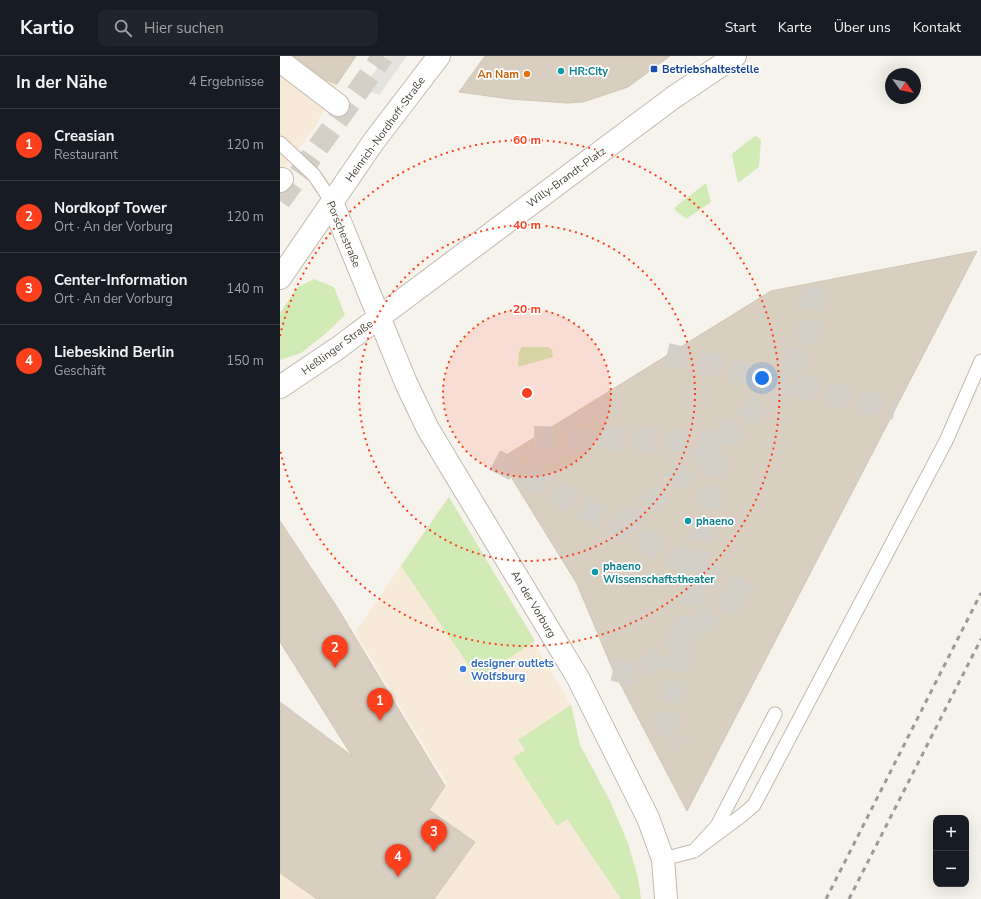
<!DOCTYPE html>
<html lang="de">
<meta charset="utf-8">
<style>
:root{--surface:#171b24;--page:#20242c;--text:#f1f3f6;--muted:#9ea1a6;--line:#363941;--accent:#fc3f1d}
body{margin:0;font-family:"Nunito Sans",sans-serif;background:var(--page);color:var(--text)}
.controls{position:absolute;right:12px;bottom:12px;display:grid;overflow:hidden;border-radius:8px;box-shadow:0 4px 16px #0002}
.controls button{width:36px;height:36px;display:grid;place-items:center;padding:0;border:0;border-bottom:1px solid var(--line);background:var(--surface);color:var(--text);font:20px sans-serif}
.compass{position:absolute;left:605px;top:12px;width:36px;height:36px;border-radius:50%;background:var(--surface);box-shadow:0 4px 16px #0002;rotate:123deg}
.you{position:absolute;left:482px;top:322px;width:14px;height:14px;margin:-10px;border:3px solid #fff;border-radius:50%;background:#1a73e8;box-shadow:0 0 0 6px #1a73e833}
.badge{display:grid;place-items:center;width:26px;height:26px;border-radius:50%;background:var(--accent);color:#fff;font-size:13px;font-weight:700}
.pin{position:absolute;translate:-50% -33px;filter:drop-shadow(0 1px 2px #0008)}
.pin::after{content:'';position:absolute;top:21px;width:14px;height:12px;background:inherit;clip-path:polygon(0 0,100% 0,50% 100%)}
.list{margin:0;padding:0;list-style:none}
h2{display:flex;justify-content:space-between;align-items:center;height:52px;margin:0;padding:0 16px;font-size:17px}
h2 small{font-size:13px;font-weight:400;color:var(--muted)}
.list li{display:grid;grid-template-columns:26px 1fr auto;gap:12px;align-items:center;box-sizing:border-box;height:72px;padding:0 16px;border-top:1px solid var(--line)}
.list b{display:block;font-size:15px;white-space:nowrap}
.list p{margin:0;font-size:13px;white-space:nowrap;color:var(--muted)}
.list em{font-size:13px;font-style:normal;color:var(--muted)}
.icon{flex:none;width:22px;height:22px;fill:none;stroke:currentColor;stroke-width:2;stroke-linecap:round;stroke-linejoin:round}
.map{position:relative;flex:none;width:701px;height:843px;overflow:hidden}
header{display:flex;align-items:center;gap:24px;box-sizing:border-box;height:56px;padding:0 20px;background:var(--surface);border-bottom:1px solid var(--line)}
header strong{font-size:19px}
nav{display:flex;gap:22px;margin-inline-start:auto;font-size:14px}
.search{width:280px;height:36px;background:var(--page);display:flex;align-items:center;gap:10px;box-sizing:border-box;padding:0 14px;border-radius:8px;color:var(--muted);font-size:15px}
main{display:flex}
aside{flex:1;background:var(--surface)}
.map>svg:first-child{display:block}
.commercial{fill:#f7ead8}
.green{fill:#d2eab5}
.parking{fill:#e5e3e0}
.building{fill:#d8cfc1;stroke:#d3c7b4}
.lines{fill:none;stroke-linecap:round;stroke-linejoin:round}
.street-tunnel{stroke:#d4d0c8;stroke-width:22;stroke-dasharray:22 11;stroke-linecap:butt}
.secondary-tunnel{stroke:#d4d0c8;stroke-width:22;stroke-dasharray:22 11;stroke-linecap:butt}
.lane-casing{stroke:#c2bbae;stroke-width:15}
.street-casing{stroke:#c2bbae;stroke-width:24}
.lane{stroke:#fff;stroke-width:13}
.street{stroke:#fff;stroke-width:22}
.rail{stroke:#9a9a9a;stroke-width:3;stroke-dasharray:5 5;stroke-linecap:butt}
.ring{fill:none;stroke:#fc3f1d;stroke-width:2;stroke-dasharray:2 4}
.transit-dot{fill:#1a4fb4;stroke:#fff;stroke-width:1.5}
.culture-dot{fill:#0f9aa8;stroke:#fff;stroke-width:1.5}
.food-dot{fill:#e8710a;stroke:#fff;stroke-width:1.5}
.shop-dot{fill:#3f7fe0;stroke:#fff;stroke-width:1.5}
.labels{text-anchor:middle;stroke-width:3.5;stroke-linejoin:round;paint-order:stroke}
.transit-label{font-size:11px;font-weight:bold;fill:#164399;stroke:#fff;text-anchor:start}
.culture-label{font-size:11px;font-weight:bold;fill:#0d838f;stroke:#fff;text-anchor:start}
.food-label{font-size:11px;font-weight:bold;fill:#c56008;stroke:#fff;text-anchor:end}
.street-label{font-size:11px;fill:#4b4439;stroke:#fff}
.shop-label{font-size:11px;font-weight:bold;fill:#366cbe;stroke:#fff;text-anchor:start}
.centre{fill:#fc3f1d;stroke:#fff;stroke-width:2}
.ring-label{font-size:12px;text-anchor:middle;font-weight:bold;fill:#fc3f1d;stroke:#fff;stroke-width:3.5;stroke-linejoin:round;paint-order:stroke}
</style>
<header>
<strong>Kartio</strong>
<div class="search"><svg class="icon" aria-label="search" viewBox="0 0 24 24"><circle cx="10" cy="10" r="6"/><path d="M15 15l6 6"/></svg>Hier suchen</div>
<nav><a>Start</a><a>Karte</a><a>Über uns</a><a>Kontakt</a></nav>
</header>
<main>
<aside>
<h2>In der Nähe<small>4 Ergebnisse</small></h2>
<ul class="list">
<li><span class="badge">1</span><div><b>Creasian</b><p>Restaurant</p></div><em>120 m</em></li>
<li><span class="badge">2</span><div><b>Nordkopf Tower</b><p>Ort · An der Vorburg</p></div><em>120 m</em></li>
<li><span class="badge">3</span><div><b>Center-Information</b><p>Ort · An der Vorburg</p></div><em>140 m</em></li>
<li><span class="badge">4</span><div><b>Liebeskind Berlin</b><p>Geschäft</p></div><em>150 m</em></li>
</ul>
</aside>
<div class="map">
<svg width="701" height="843" viewBox="0 0 701 843">
<rect width="100%" height="100%" fill="#f6f3ec"/>
<path class="commercial" d="M0,0H76L57,28L35,72L0,116Z
M168,441L291,649L300,689L330,745L348,787L358,822L361,843H83L166,726L75,576Z
M0,813L41,843H0Z"/>
<path class="green" d="M475,80L479,82L481,84L479,111L458,127L452,100L453,97Z
M426,127L431,146L406,163L395,154V151Z
M34,223L54,231L65,259L44,279L21,297L0,304V257L18,231Z
M242,291H269L272,294L273,301L238,311L239,296Z
M169,441L255,585L198,623L121,510Z
M291,649L300,689L330,745L348,787L358,822L361,843H341L287,763L277,770L233,702L245,694L238,684Z"/>
<path class="parking" d="M106,0H127L99,39L82,33Z"/>
<path class="building" d="M14,0H76L57,28L46,24Z
M205,0H390L348,31L303,46L287,47L230,43L179,36Z
M697,195L407,755L333,614L297,528L220,403L491,235Z
M0,465L57,551L165,730L149,754L195,786L154,843H37L0,817V646L72,700L0,586Z"/>
<g class="lines">
<path class="street-tunnel" d="M387,298L615,353
M254,381L440,386L404,582L386,668L399,690
M215,404L472,541
M341,471L440,386L503,326L527,285L537,224
M333,614L356,619L462,536"/>
<path class="secondary-tunnel" d="M0,145L103,0"/>
<defs>
<path id="lane" d="M0,87L34,119L52,146
M414,795L461,760L474,749L666,385L701,305
M383,803L414,795L437,770L495,658"/>
<path id="street" d="M0,5L58,49
M0,125L2,123
M52,146L126,327L148,373L298,622L368,762L383,803L386,843
M0,222L94,85L159,0
M0,331L58,292L394,41L455,0"/>
</defs>
<use href="#lane" class="lane-casing"/>
<use href="#street" class="street-casing"/>
<use href="#lane" class="lane"/>
<use href="#street" class="street"/>
<path class="rail" d="M546,843L701,537
M569,843L701,583"/>
</g>
<circle cx="247" cy="337" r="84" fill="#fc3f1d" fill-opacity=".12"/>
<g class="ring">
<circle cx="247" cy="337" r="84"/>
<circle cx="247" cy="337" r="168"/>
<path d="M0 280A253 253 0 1 1 0 394"/>
</g>
<rect class="transit-dot" x="370" y="9" width="8" height="8" rx="2"/>
<g class="culture-dot">
<circle cx="281" cy="15" r="4"/>
<circle cx="408" cy="465" r="4"/>
<circle cx="315" cy="516" r="4"/>
</g>
<circle class="food-dot" cx="247" cy="18" r="4"/>
<circle class="shop-dot" cx="183" cy="613" r="4"/>
<g class="labels">
<g class="transit-label">
<text x="382" y="17">Betriebshaltestelle</text>
</g>
<g class="culture-label">
<text x="289" y="19">HR:City</text>
<text x="416" y="469">phaeno</text>
<text x="323" y="514">phaeno<tspan x="323" dy="13">Wissenschaftstheater</tspan></text>
</g>
<g class="food-label">
<text x="239" y="22">An Nam</text>
</g>
<g class="street-label">
<text transform="translate(105 73) rotate(-54)" y="4">Heinrich-Nordhoff-Straße</text>
<text transform="translate(286 121) rotate(-36)" y="4">Willy-Brandt-Platz</text>
<text transform="translate(64 178) rotate(67)" y="4">Porschestraße</text>
<text transform="translate(57 291) rotate(-36)" y="4">Heßlinger Straße</text>
<text transform="translate(254 548) rotate(59)" y="4">An der Vorburg</text>
</g>
<g class="shop-label">
<text x="191" y="611">designer outlets<tspan x="191" dy="13">Wolfsburg</tspan></text>
</g>
</g>
<circle cx="247" cy="337" r="6" class="centre"/>
<g class="ring-label">
<text x="247" y="88">60 m</text>
<text x="247" y="173">40 m</text>
<text x="247" y="257">20 m</text>
</g>
</svg>
<div class="controls">
<button>+</button>
<button>−</button>
</div>
<svg class="compass" viewBox="-18 -18 36 36"><path d="M0-13l5 13h-10z" fill="#e53935"/><path d="M0 13l5-13h-10z" fill="#9ea1a6"/></svg>
<div class="you"></div>
<div class="pin badge" style="left:100px;top:665px">1</div>
<div class="pin badge" style="left:55px;top:612px">2</div>
<div class="pin badge" style="left:154px;top:796px">3</div>
<div class="pin badge" style="left:118px;top:821px">4</div>
</div>
</main>
